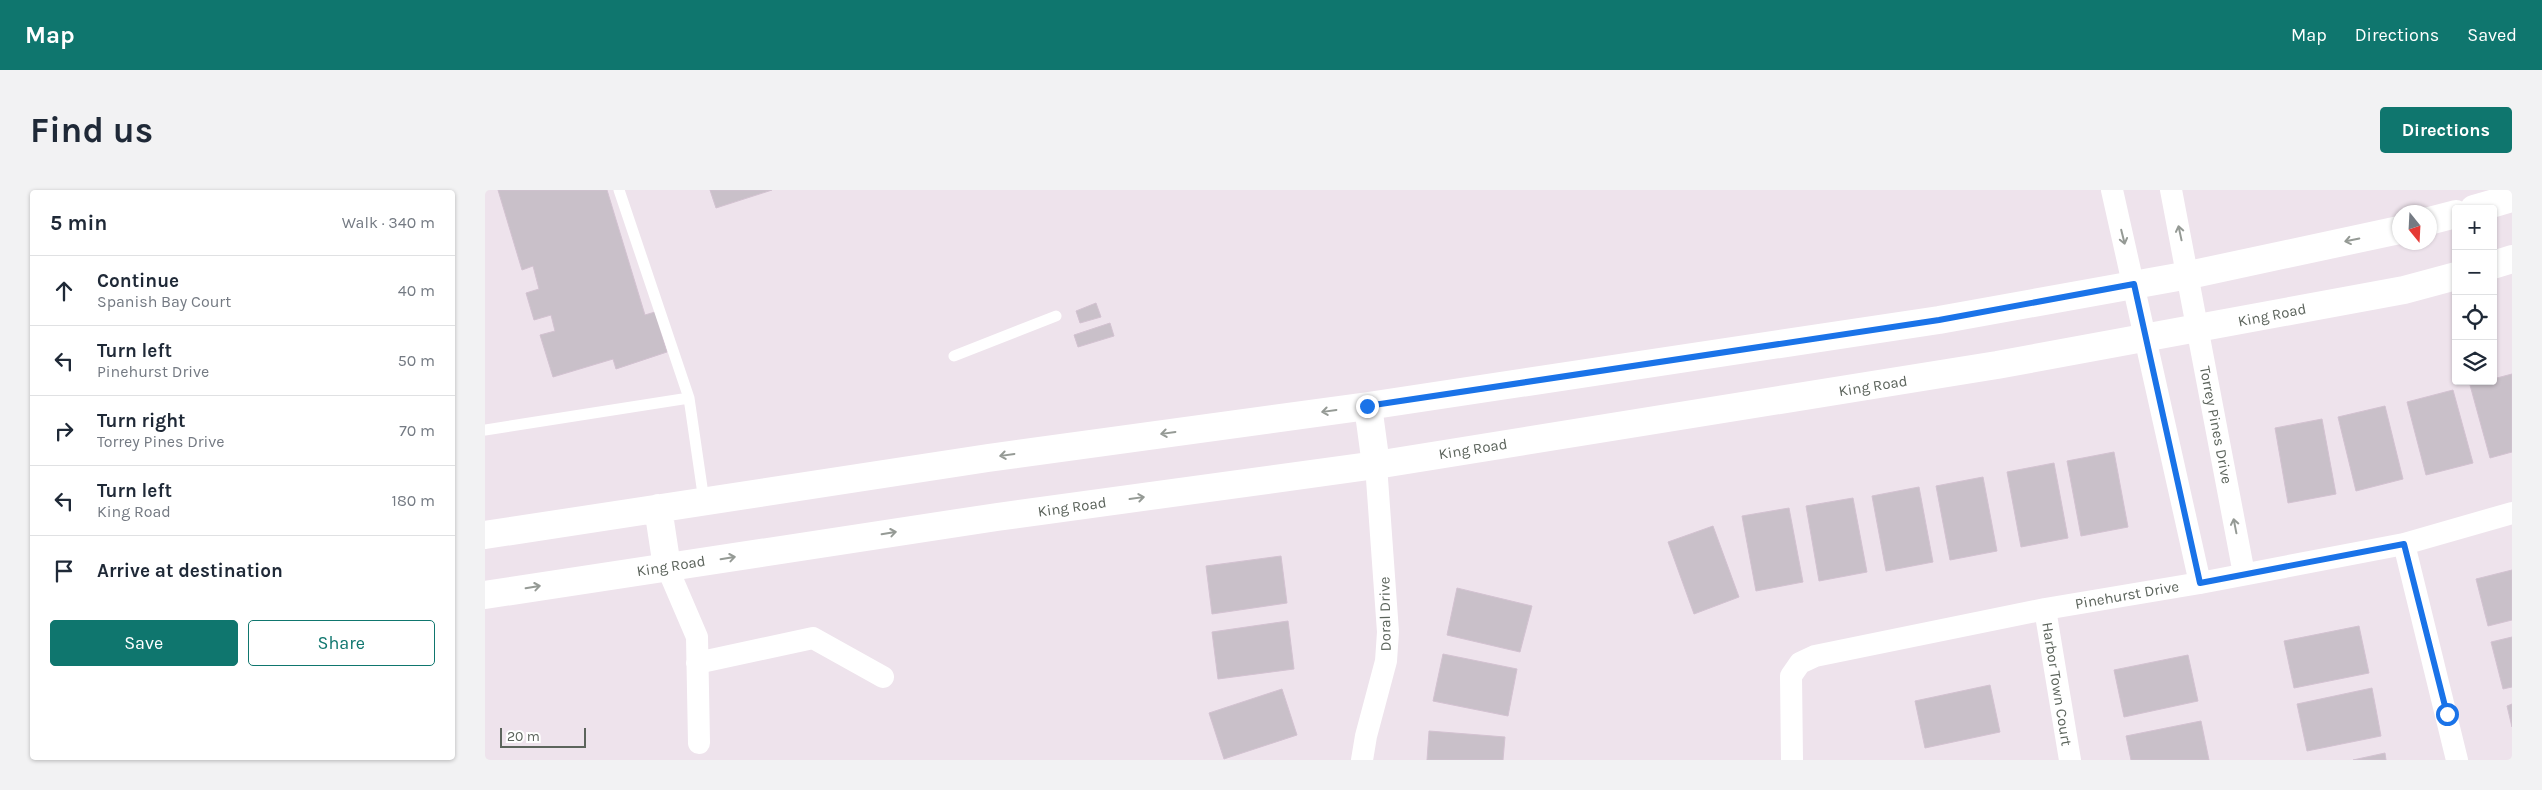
<!DOCTYPE html>
<meta charset="utf-8">
<style>
:root{--surface:#fff;--page:#f2f2f3;--text:#1f2937;--muted:#747a83;--line:#e0e1e3;--accent:#0f766e}
body{margin:0;font-family:Karla,sans-serif;background:var(--page);color:var(--text)}
.controls{position:absolute;right:15px;top:15px;display:grid;overflow:hidden;border-radius:5px;box-shadow:0 1px 4px #0004}
.controls button{width:45px;height:45px;display:grid;place-items:center;padding:0;border:0;border-bottom:1px solid var(--line);background:var(--surface);color:var(--text);font:25px sans-serif}
.compass{position:absolute;left:1907px;top:15px;width:45px;height:45px;border-radius:50%;background:var(--surface);box-shadow:0 1px 4px #0004;rotate:162deg}
.scale{position:absolute;left:15px;bottom:12px;width:86px;box-sizing:border-box;padding-left:5px;border:2px solid #5c645c;border-top:0;font-size:14px;line-height:18px;white-space:nowrap;color:#5c645c;-webkit-text-stroke:4px #fff;paint-order:stroke}
.stop{position:absolute;width:15px;height:15px;margin:-11px;border:4px solid #1a73e8;border-radius:50%;background:#fff}
.stop.end{background:#1a73e8;border-color:#fff;box-shadow:0 1px 5px #0008}
.list{margin:0;padding:0;list-style:none}
h2{display:flex;justify-content:space-between;align-items:center;height:65px;margin:0;padding:0 20px;font-size:21px}
h2 small{font-size:16px;font-weight:400;color:var(--muted)}
.list li{display:grid;grid-template-columns:32px 1fr auto;gap:15px;align-items:center;box-sizing:border-box;height:70px;padding:0 20px;border-top:1px solid var(--line)}
.list b{display:block;font-size:19px;white-space:nowrap}
.list p{margin:0;font-size:16px;white-space:nowrap;color:var(--muted)}
.list em{font-size:16px;font-style:normal;color:var(--muted)}
.actions{display:flex;gap:10px;padding:15px 20px}
.actions a{flex:1;padding:11px 0;border:1px solid var(--accent);border-radius:5px;text-align:center;font-size:18px;color:var(--accent)}
.actions .main{background:var(--accent);color:#fff}
.icon{flex:none;width:28px;height:28px;fill:none;stroke:currentColor;stroke-width:2;stroke-linecap:round;stroke-linejoin:round}
.map{position:relative;flex:none;width:2027px;height:570px;overflow:hidden;border-radius:5px}
header{display:flex;align-items:center;gap:30px;box-sizing:border-box;height:70px;padding:0 25px;background:var(--accent);color:#fff}
header strong{font-size:24px}
nav{display:flex;gap:28px;margin-inline-start:auto;font-size:18px}
.intro{display:flex;align-items:center;justify-content:space-between;box-sizing:border-box;height:120px;padding:0 30px}
h1{margin:0;font-size:35px}
.button{padding:12px 22px;border-radius:5px;background:var(--accent);color:#fff;font-size:18px;font-weight:700}
main{display:flex;gap:30px;padding:0 30px}
aside{flex:1;background:var(--surface);border-radius:5px;box-shadow:0 1px 4px #0004}
.map>svg:first-child{display:block}
.building{fill:#c9c0c9;stroke:#d3c2d1}
.lines{fill:none;stroke-linecap:round;stroke-linejoin:round}
.lane{stroke:#fff;stroke-width:11}
.street{stroke:#fff;stroke-width:22}
.secondary{stroke:#fff;stroke-width:28}
.oneway{stroke:#959a95}
.route{stroke:#1a73e8;stroke-width:6}
.labels{text-anchor:middle;stroke-width:4;stroke-linejoin:round;paint-order:stroke}
.street-label{font-size:15px;fill:#5c645c;stroke:#fff}
</style>
<header>
<strong>Map</strong>
<nav><a>Map</a><a>Directions</a><a>Saved</a></nav>
</header>
<div class="intro"><h1>Find us</h1><a class="button">Directions</a></div>
<main>
<aside>
<h2>5 min<small>Walk · 340 m</small></h2>
<ul class="list">
<li><svg class="icon" aria-label="ahead" viewBox="0 0 24 24"><path d="M12 20V5M6 11l6-6 6 6"/></svg><div><b>Continue</b><p>Spanish Bay Court</p></div><em>40 m</em></li>
<li><svg class="icon" aria-label="left" viewBox="0 0 24 24"><path d="M17 20v-9H6M10 6l-5 5 5 5"/></svg><div><b>Turn left</b><p>Pinehurst Drive</p></div><em>50 m</em></li>
<li><svg class="icon" aria-label="right" viewBox="0 0 24 24"><path d="M7 20v-9h11M14 6l5 5-5 5"/></svg><div><b>Turn right</b><p>Torrey Pines Drive</p></div><em>70 m</em></li>
<li><svg class="icon" aria-label="left" viewBox="0 0 24 24"><path d="M17 20v-9H6M10 6l-5 5 5 5"/></svg><div><b>Turn left</b><p>King Road</p></div><em>180 m</em></li>
<li><svg class="icon" aria-label="arrive" viewBox="0 0 24 24"><path d="M6 21V4h12l-3 4 3 4H6"/></svg><div><b>Arrive at destination</b></div></li>
</ul>
<div class="actions"><a class="main">Save</a><a>Share</a></div>
</aside>
<div class="map">
<svg width="2027" height="570" viewBox="0 0 2027 570">
<rect width="100%" height="100%" fill="#eee3ec"/>
<path class="building" d="M13,0H122L160,125L170,122L182,162L131,179L128,169L68,187L55,145L70,141L66,125L49,130L41,103L54,99L48,76L37,80Z
M225,0H287L231,18Z
M611,113L616,127L595,133L591,121Z
M625,133L629,146L593,157L589,145Z
M2027,184V262L2005,268L1985,195L2008,191V189Z
M1968,200L1988,273L1941,285L1922,212Z
M1900,216L1918,289L1871,301L1853,227Z
M1837,229L1851,304L1803,313L1790,238Z
M1629,262L1643,337L1596,346L1582,271Z
M1569,273L1583,348L1536,357L1522,282Z
M1498,287L1512,361L1465,370L1451,296Z
M1434,297L1448,372L1401,381L1387,306Z
M1368,308L1382,382L1334,391L1321,316Z
M1304,318L1318,392L1271,401L1257,326Z
M1228,336L1254,407L1209,424L1183,352Z
M796,366L802,413L727,424L721,376Z
M2027,380V430L2003,436L1991,389Z
M972,398L1047,416L1035,462L962,445Z
M803,431L809,479L733,489L727,442Z
M1874,436L1884,483L1809,498L1799,451Z
M2027,447V497L2018,499L2006,452Z
M958,464L1032,479L1023,526L948,511Z
M1703,465L1713,511L1639,527L1629,480Z
M1505,495L1515,542L1440,558L1430,511Z
M1887,498L1896,546L1822,561L1812,514Z
M797,499L812,545L739,569L724,523Z
M2027,514V537L2022,516Z
M1716,531L1724,570H1646L1641,546Z
M944,541L1020,547L1018,570H942Z
M1900,563L1901,570H1868Z"/>
<g class="lines">
<path class="lane" d="M134,0L204,208L219,311
M469,166L571,126
M0,240L204,208"/>
<path class="street" d="M1627,0L1715,393
M1686,0L1759,384
M1919,354L1972,570
M182,377L212,447L214,553
M1560,419L1585,570
M212,473L328,448L398,487
M877,570L881,546L901,471L903,442L891,275
M1307,570L1306,486L1315,473L1330,466L1560,419L1715,393L1919,354L2027,323"/>
<path class="secondary" d="M1989,19L2027,8
M1944,31L1971,24
M2008,75L2027,69
M883,216L891,275
M173,318L182,377
M0,345L503,268L883,216L1454,130L1704,85L1914,40
M0,405L512,327L891,275L1512,175L1919,100L1971,86"/>
</g>
<defs><path id="oneway-shaft" d="M-6 0H5M1.5-3L5.5 0L1.5 3" fill="none" stroke-width="1.6" stroke-linecap="round" stroke-linejoin="round" transform="scale(1.25)"/></defs>
<g class="oneway">
<use href="#oneway-shaft" transform="translate(1695 43) rotate(-102)"/>
<use href="#oneway-shaft" transform="translate(1638 47) rotate(76)"/>
<use href="#oneway-shaft" transform="translate(1867 50) rotate(168)"/>
<use href="#oneway-shaft" transform="translate(844 221) rotate(172)"/>
<use href="#oneway-shaft" transform="translate(683 243) rotate(172)"/>
<use href="#oneway-shaft" transform="translate(522 265) rotate(172)"/>
<use href="#oneway-shaft" transform="translate(652 308) rotate(-8)"/>
<use href="#oneway-shaft" transform="translate(1750 336) rotate(-101)"/>
<use href="#oneway-shaft" transform="translate(404 343) rotate(-9)"/>
<use href="#oneway-shaft" transform="translate(243 368) rotate(-9)"/>
<use href="#oneway-shaft" transform="translate(48 397) rotate(-9)"/>
</g>
<g class="lines">
<path class="route" d="M882,216L1454,130L1649,94L1715,393L1919,354L1962,524"/>
</g>
<g class="labels">
<g class="street-label">
<text transform="translate(1787 125) rotate(-11)" y="5">King Road</text>
<text transform="translate(1388 196) rotate(-9)" y="5">King Road</text>
<text transform="translate(1731 235) rotate(79)" y="5">Torrey Pines Drive</text>
<text transform="translate(988 259) rotate(-9)" y="5">King Road</text>
<text transform="translate(587 317) rotate(-8)" y="5">King Road</text>
<text transform="translate(186 376) rotate(-9)" y="5">King Road</text>
<text transform="translate(1642 405) rotate(-10)" y="5">Pinehurst Drive</text>
<text transform="translate(900 424) rotate(-91)" y="5">Doral Drive</text>
<text transform="translate(1572 494) rotate(81)" y="5">Harbor Town Court</text>
</g>
</g>
</svg>
<div class="controls">
<button>+</button>
<button>−</button>
<button><svg class="icon" aria-label="locate" viewBox="0 0 24 24"><circle cx="12" cy="12" r="6"/><path d="M12 2v4M12 18v4M2 12h4M18 12h4"/></svg></button>
<button><svg class="icon" aria-label="layers" viewBox="0 0 24 24"><path d="M12 4l9 5-9 5-9-5zM3 14l9 5 9-5"/></svg></button>
</div>
<svg class="compass" viewBox="-18 -18 36 36"><path d="M0-13l5 13h-10z" fill="#e53935"/><path d="M0 13l5-13h-10z" fill="#747a83"/></svg>
<div class="scale">20 m</div>
<div class="stop" style="left:1962px;top:524px"></div>
<div class="stop end" style="left:882px;top:216px"></div>
</div>
</main>
